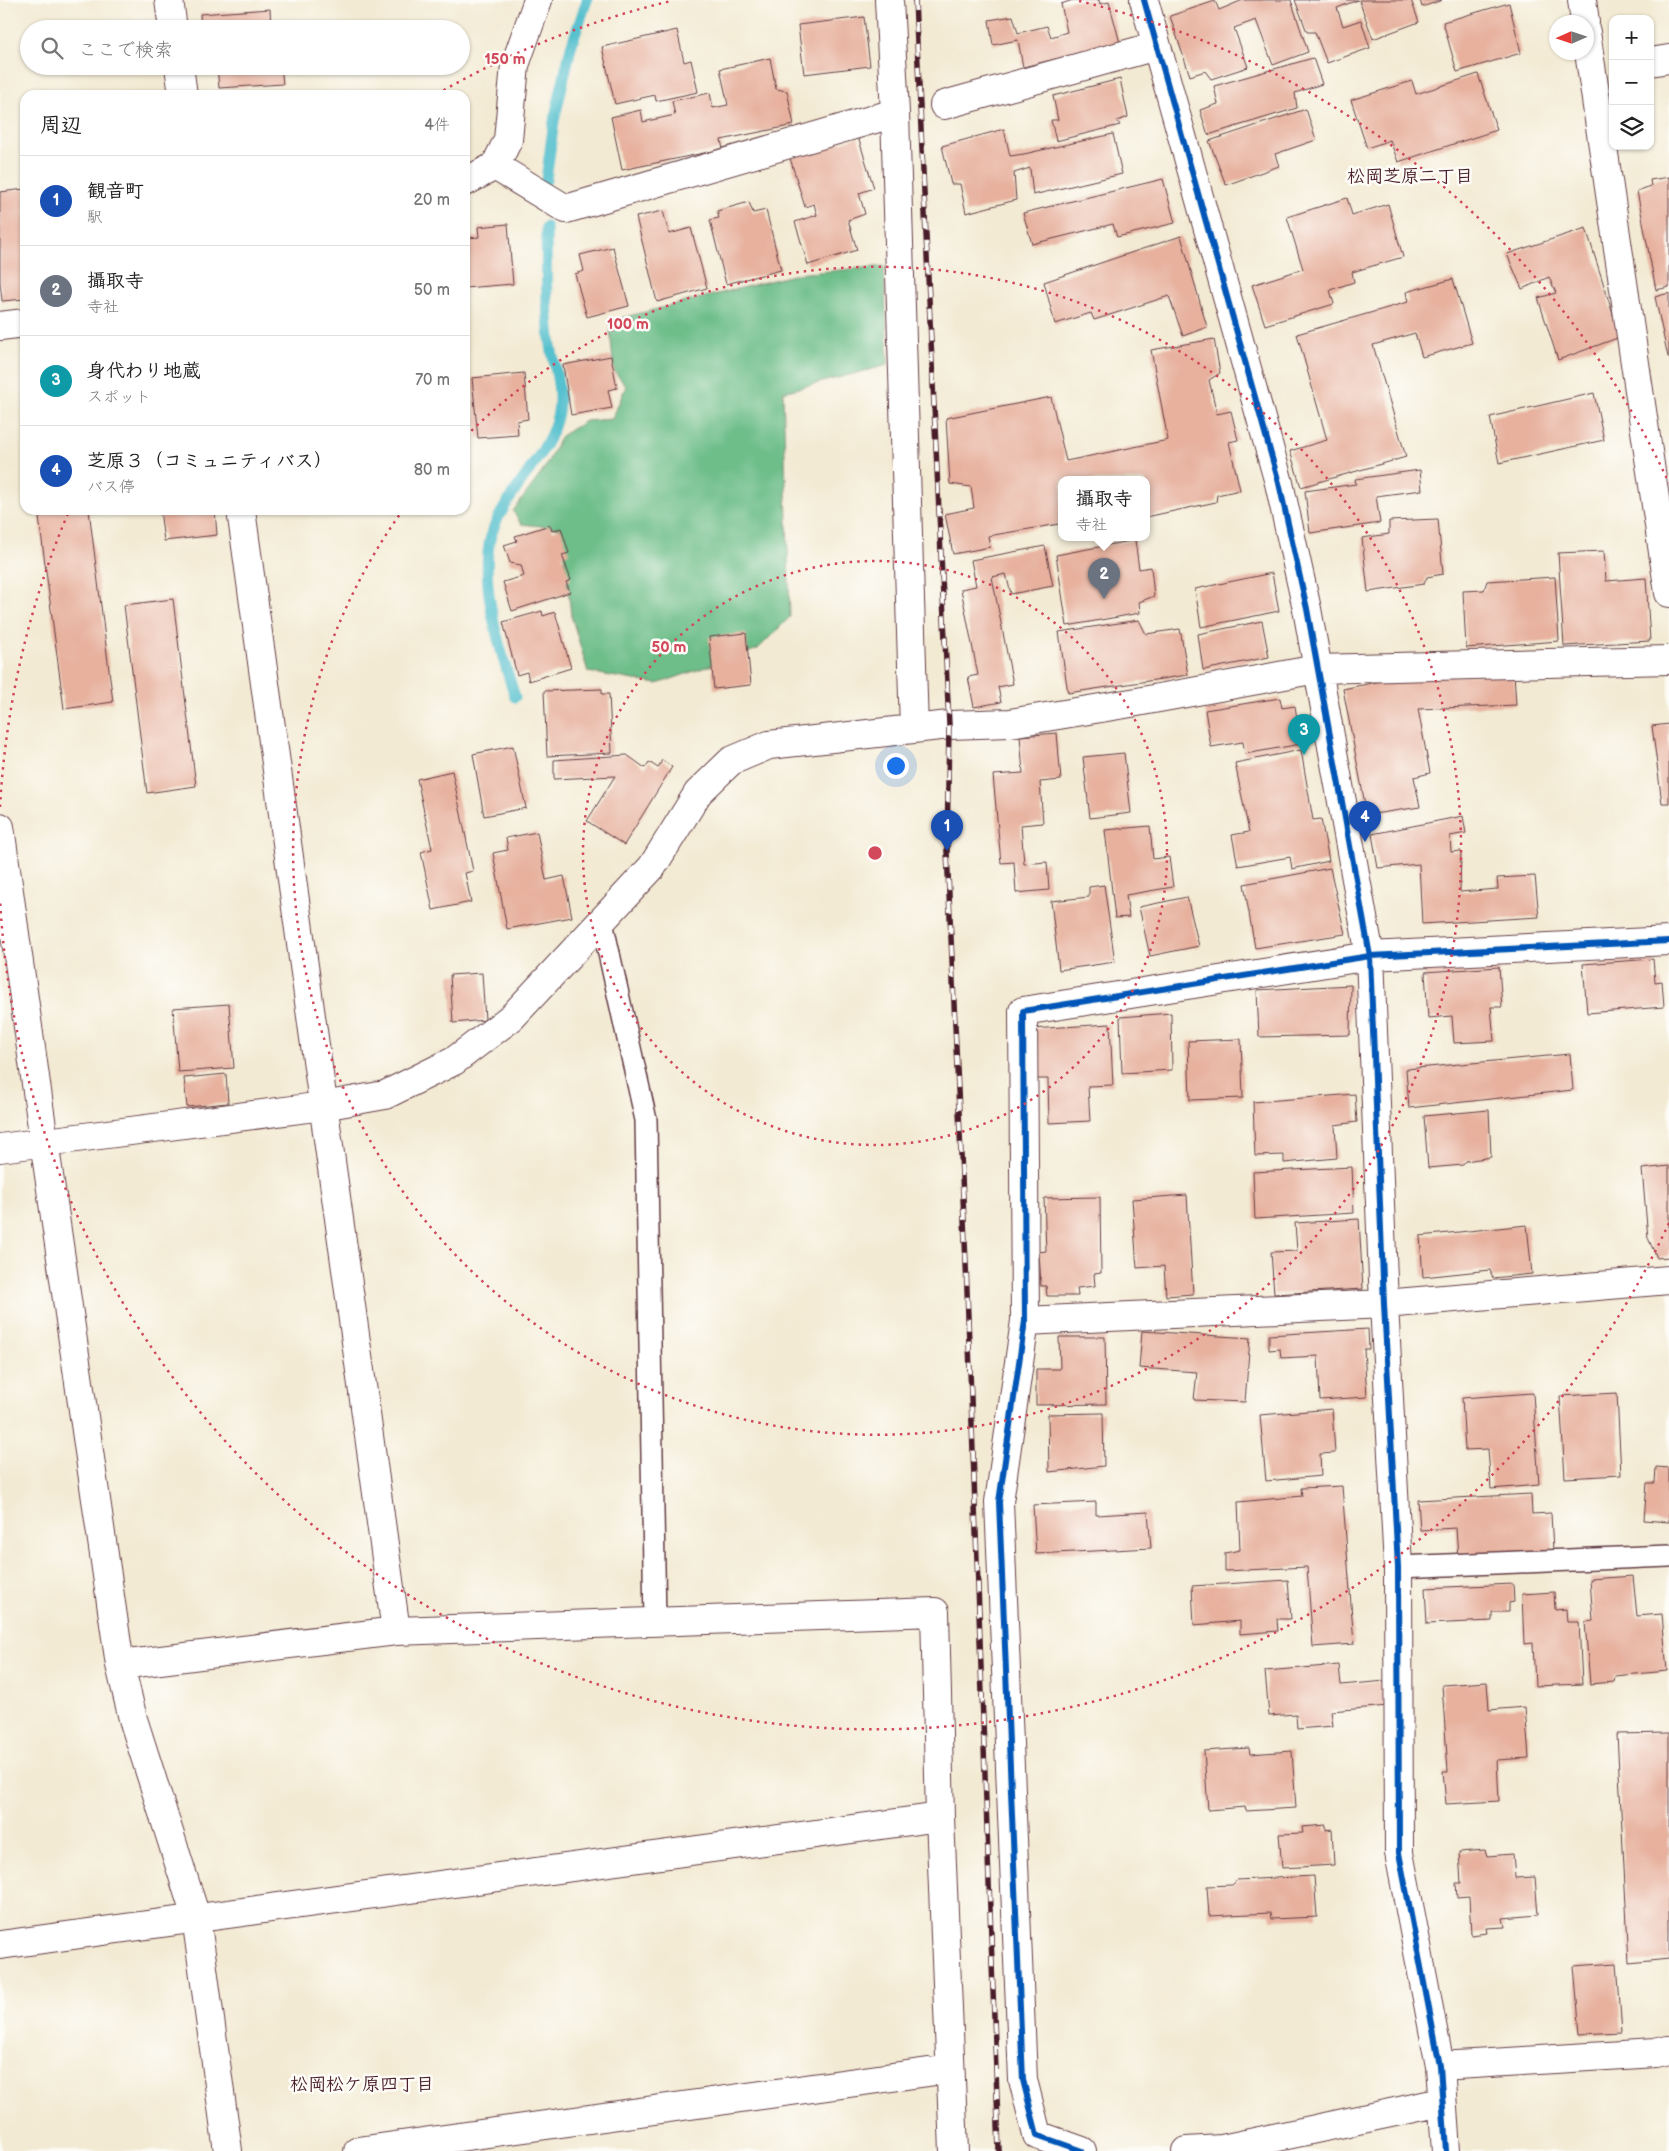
<!DOCTYPE html>
<html lang="ja">
<meta charset="utf-8">
<style>
:root{--surface:#fff;--page:#f2f2f2;--text:#222;--muted:#767676;--line:#e0e0e0;--accent:#0f766e}
body{margin:0;font-family:"Balsamiq Sans","Klee One",sans-serif;background:var(--page);color:var(--text)}
.controls{position:absolute;right:15px;top:15px;display:grid;overflow:hidden;border-radius:10px;box-shadow:0 1px 4px #0004}
.controls button{width:45px;height:45px;display:grid;place-items:center;padding:0;border:0;border-bottom:1px solid var(--line);background:var(--surface);color:var(--text);font:25px sans-serif}
.compass{position:absolute;left:1549px;top:15px;width:45px;height:45px;border-radius:50%;background:var(--surface);box-shadow:0 1px 4px #0004;rotate:267deg}
.you{position:absolute;left:895px;top:765px;width:18px;height:18px;margin:-12px;border:4px solid #fff;border-radius:50%;background:#1a73e8;box-shadow:0 0 0 8px #1a73e833}
.badge{display:grid;place-items:center;width:32px;height:32px;border-radius:50%;background:var(--accent);color:#fff;font-size:16px;font-weight:700}
.pin{position:absolute;translate:-50% -41px;filter:drop-shadow(0 1px 2px #0008)}
.pin::after{content:'';position:absolute;top:26px;width:18px;height:15px;background:inherit;clip-path:polygon(0 0,100% 0,50% 100%)}
.popup{position:absolute;left:1058px;top:476px;width:92px;height:65px;box-sizing:border-box;display:grid;place-content:center;border-radius:10px;background:var(--surface);filter:drop-shadow(0 1px 4px #0005);font-size:16px;white-space:nowrap;color:var(--muted)}
.popup b{font-size:19px;color:var(--text)}
.popup::after{content:'';position:absolute;left:50%;top:100%;margin-left:-10px;border:10px solid transparent;border-top-color:var(--surface)}
.list{margin:0;padding:0;list-style:none}
h2{display:flex;justify-content:space-between;align-items:center;height:65px;margin:0;padding:0 20px;font-size:21px}
h2 small{font-size:16px;font-weight:400;color:var(--muted)}
.list li{display:grid;grid-template-columns:32px 1fr auto;gap:15px;align-items:center;box-sizing:border-box;height:90px;padding:0 20px;border-top:1px solid var(--line)}
.list b{display:block;font-size:19px;white-space:nowrap}
.list p{margin:0;font-size:16px;white-space:nowrap;color:var(--muted)}
.list em{font-size:16px;font-style:normal;color:var(--muted)}
.icon{flex:none;width:28px;height:28px;fill:none;stroke:currentColor;stroke-width:2;stroke-linecap:round;stroke-linejoin:round}
.map{position:relative;flex:none;width:1669px;height:2151px;overflow:hidden}
.search{position:absolute;background:var(--surface);box-shadow:0 1px 4px #0004;left:20px;top:20px;width:450px;height:55px;display:flex;align-items:center;gap:12px;box-sizing:border-box;padding:0 18px;border-radius:28px;color:var(--muted);font-size:19px}
.panel{position:absolute;background:var(--surface);box-shadow:0 1px 4px #0004;left:20px;top:90px;width:450px;height:425px;border-radius:15px}
.map>svg:first-child{display:block}
.forest{fill:#6dbe89;stroke:#5c6e5a}
.lines{fill:none;stroke-linecap:round;stroke-linejoin:round}
.stream{stroke:#54c0ce;stroke-width:11}
.building{fill:#e7b19e}
.lane-casing{stroke:#633d44;stroke-width:24}
.street-casing{stroke:#633d44;stroke-width:30}
.lane{stroke:#fff;stroke-width:21}
.street{stroke:#fff;stroke-width:28}
.rail-casing{stroke:#4a1f2b;stroke-width:5.5}
.rail{stroke:#fdfcf7;stroke-width:4;stroke-dasharray:11;stroke-linecap:butt}
.cycleway-casing{stroke:#fdfcf7;stroke-width:9}
.cycleway{stroke:#0057b8;stroke-width:6}
.ring{fill:none;stroke:#d1495b;stroke-width:2.5;stroke-dasharray:2.5 5}
.labels{text-anchor:middle;stroke-width:5;stroke-linejoin:round;paint-order:stroke}
.neighbourhood-label{font-size:18px;font-weight:bold;fill:#4a1f2b;stroke:#fdfcf7}
.centre{fill:#d1495b;stroke:#fdfcf7;stroke-width:2.5}
.ring-label{font-size:15px;text-anchor:middle;font-weight:bold;fill:#d1495b;stroke:#fdfcf7;stroke-width:5;stroke-linejoin:round;paint-order:stroke}
</style>
<div class="map">
<svg width="1669" height="2151" viewBox="0 0 1669 2151">
<rect width="100%" height="100%" fill="#fdfcf7"/>
<filter id="ink" filterUnits="userSpaceOnUse"><feTurbulence type="fractalNoise" baseFrequency=".02" numOctaves="2"/><feDisplacementMap in="SourceGraphic" scale="10" xChannelSelector="R" yChannelSelector="G"/><feConvolveMatrix kernelMatrix="1 2 1 2 8 2 1 2 1" color-interpolation-filters="sRGB"/></filter>
<filter id="wash" filterUnits="userSpaceOnUse"><feTurbulence type="fractalNoise" baseFrequency=".0096" numOctaves="4" result="noise"/><feDisplacementMap in="SourceGraphic" scale="20" xChannelSelector="R" yChannelSelector="G"/><feGaussianBlur stdDeviation="1.12" result="paint"/><feColorMatrix in="noise" values="0 0 0 0 0 0 0 0 0 0 0 0 0 0 0 0 0 1.4 0 .05"/><feComposite in="paint" operator="in"/></filter>
<g filter="url(#wash)">
<rect width="100%" height="100%" fill="#f3ead3"/>
<path class="forest" d="M884,266L888,365L783,392L790,617L758,649L657,684L588,672L571,615L561,528L521,524L513,511L543,471L561,436L585,421L612,419L626,386L614,371L609,321L797,274Z"/>
<g class="lines">
<path class="stream" d="M546,180L554,121L571,47L587,0
M515,697C501,652 481,592 489,545C492,526 502,510 513,494C529,469 553,442 558,412C562,390 554,366 551,345C545,306 547,266 546,227"/>
</g>
<g id="blocks">
<path class="building" d="M1073,0H1099L1100,4L1109,2L1120,43L1023,67L1018,40L993,45L989,20L1013,16L1018,33L1047,26L1051,37L1067,32L1061,4Z
M1243,0H1291L1308,52L1273,65L1256,20L1234,28L1248,67L1211,79L1205,71L1190,76L1170,16L1215,1L1219,10Z
M1295,0H1358L1337,8L1343,26L1361,20L1370,48L1327,63L1315,32H1307Z
M1359,0H1411L1419,22L1373,39Z
M1420,0H1442L1422,7Z
M1509,3L1521,53L1457,72L1443,22Z
M270,9L271,29H201L200,14Z
M864,17L870,66L804,74L798,25Z
M677,30L684,62L691,60L698,92L656,101L655,95L615,104L602,47Z
M770,58L776,89L787,91L794,125L721,140L723,149L622,170L611,117L641,110L643,122L675,115L672,101L710,93L713,108L728,105L720,69Z
M1313,58L1322,84L1295,93L1297,108L1208,135L1200,110L1218,104L1214,86Z
M217,66H281L283,84L219,88Z
M1478,74L1497,130L1398,162L1390,140L1367,148L1351,100L1412,81L1416,94Z
M1120,79L1128,117L1117,121L1120,125L1056,141L1051,120H1058L1053,96Z
M1306,109L1316,140L1275,154L1279,166L1226,185L1209,141Z
M1004,129L1010,156L1024,154L1113,134L1122,174L1033,195L1030,168L1014,173L1016,200L966,213L960,184H951L942,146Z
M858,137L874,188L859,193L865,214L848,220L857,250L808,265L795,222L817,215L814,204L805,207L790,158Z
M1669,177V287L1656,290L1637,191L1651,186L1650,180Z
M1163,179L1175,223L1117,237L1113,224L1032,244L1023,213Z
M25,189V299L2,301L0,282V192Z
M1347,198L1352,215L1388,204L1403,257L1352,272L1354,282L1330,290L1334,304L1265,325L1252,285L1303,269L1287,217Z
M749,202L753,213L766,210L781,270L726,284L710,220L719,218L717,211Z
M663,211L669,234L691,228L707,288L657,302L636,217Z
M508,224L513,284L465,288V249L469,248L468,238L479,237L478,227Z
M1586,228L1620,337L1558,360L1538,298L1556,293L1549,277L1522,289L1507,254Z
M1181,236L1207,327L1183,336L1169,296L1094,320L1091,313L1055,324L1044,282Z
M613,247L629,306L587,317L575,274L584,271L580,255Z
M1453,279L1472,343L1422,357L1415,333L1373,345L1406,457L1301,487L1290,451L1327,440L1297,334L1408,302L1406,292Z
M1669,293V357H1668L1655,297Z
M1214,339L1220,373L1209,380L1217,414L1231,411L1238,440L1229,442L1240,490L1217,495L1216,502L1146,517V480H1062V527L1059,524L988,536L990,547L953,554L945,514L974,508L971,487L950,484L946,418L1051,397L1066,461L1168,440L1151,350Z
M611,356L617,388L608,390L612,408L571,415L563,365Z
M524,373L528,419L517,421L518,435L478,438L472,378Z
M1594,393L1604,440L1499,463L1490,417Z
M1420,470L1422,490L1376,496L1380,523L1310,533L1305,491L1356,484L1355,479Z
M38,510H89L113,702L64,709Z
M160,510H215L217,535L164,541Z
M1438,519L1443,574L1427,577L1424,584L1368,592L1362,538L1389,534V521Z
M550,525L552,531L561,528L569,553L562,555L571,580L566,582L570,592L512,611L503,582L524,576L521,565L510,563L504,545L517,541L515,536Z
M1135,540L1139,569L1151,567L1154,596L1139,602L1140,613L1067,626L1056,555Z
M1045,546L1053,586L1011,594L1006,574L992,577L1013,684L998,687L1001,702L974,707L968,677L978,675L961,589L976,586L971,560Z
M1604,551L1606,581L1646,578L1650,641L1564,646L1558,553Z
M1272,573L1279,611L1201,627L1195,589Z
M1555,577L1559,641L1466,648L1463,591L1484,590L1487,581Z
M173,599L196,786L147,793L124,605Z
M542,611L543,616L555,612L571,668L529,681L527,672L517,675L503,622Z
M1139,620L1146,634L1180,629L1188,675L1068,693L1059,632Z
M1262,621L1269,657L1203,670L1198,634Z
M746,633L751,685L714,689L709,637Z
M1514,673L1516,705L1418,709L1430,773L1414,777L1420,807L1367,815L1343,689L1391,679Z
M602,689V694H609L612,753L547,756L544,691Z
M1280,698L1282,708L1295,706L1301,744L1245,754L1243,742L1211,747L1205,710Z
M1669,724V803H1662L1652,726Z
M1057,733L1061,780L1040,782L1043,823L1021,825L1024,864L1047,862L1049,890L1016,893L1014,862L1001,863L993,775L1023,773L1020,736Z
M513,746L526,808L484,816L473,754Z
M1301,750L1313,820L1321,819L1329,861L1292,869L1290,857L1238,866L1232,835L1249,832L1235,763Z
M1124,753L1131,813L1090,818L1083,757Z
M627,755L645,768L649,762L658,768L662,760L672,767L624,845L587,821L615,776L554,779V760Z
M452,771L473,871L465,873L471,902L433,910L421,852L432,849L417,779Z
M1463,816L1466,833L1450,836L1451,852L1461,851L1460,892L1498,889L1497,878L1535,876L1539,917L1422,924L1419,864L1378,868L1372,834Z
M1150,826L1153,859L1169,857L1173,887L1126,895L1129,917L1115,918L1105,830Z
M537,832L546,880L564,876L572,917L507,929L493,853L508,850L506,838Z
M1330,868L1345,934L1255,948L1244,884Z
M1104,885L1115,962L1059,970L1051,901L1089,897V887Z
M1187,897L1199,946L1150,956L1139,907Z
M1653,959L1655,982L1662,981L1664,1007L1587,1013L1583,964Z
M1499,967L1502,1007H1491L1494,1041L1454,1043L1452,1016L1428,1018L1425,972Z
M482,973L485,1020L453,1023L450,975Z
M1351,985L1350,1035L1259,1037L1257,990Z
M229,1004L234,1068L178,1072L173,1008Z
M1171,1013L1172,1070L1122,1073L1120,1017Z
M1110,1024L1113,1085L1088,1086L1090,1121L1049,1123L1048,1079H1033L1031,1029Z
M1241,1039L1243,1098L1190,1100L1188,1041Z
M1570,1054L1573,1090L1409,1108L1406,1069Z
M226,1074L228,1103L187,1107L184,1078Z
M1355,1094L1357,1122L1335,1125L1337,1158L1284,1163V1155L1255,1156L1253,1102Z
M1489,1110L1491,1157L1466,1161L1463,1165L1428,1168L1424,1116Z
M1669,1166V1257L1657,1258L1648,1238L1642,1169Z
M1352,1167L1354,1213L1255,1219L1253,1172Z
M1187,1195L1193,1294L1166,1296L1164,1266L1137,1268L1132,1199Z
M1100,1197L1101,1273L1094,1274L1095,1286L1077,1288L1078,1296H1047L1046,1286H1041L1039,1252L1046,1251L1044,1198Z
M1359,1219L1363,1289L1274,1294L1271,1252L1297,1251L1295,1223Z
M1527,1225L1532,1274L1493,1278L1490,1270L1423,1277L1420,1236Z
M1368,1329L1369,1349H1364L1367,1397L1320,1400L1318,1356L1281,1358L1280,1349L1269,1350V1335Z
M1142,1331L1250,1338L1245,1402L1194,1400L1197,1372L1139,1368Z
M1059,1337H1105L1106,1404L1036,1405V1369H1060Z
M1533,1393L1539,1485L1491,1489L1488,1449L1465,1450L1462,1398Z
M1617,1393L1621,1475L1565,1478L1560,1396Z
M1332,1409L1335,1453L1320,1454L1321,1476L1266,1481L1260,1415Z
M1103,1413L1104,1466L1049,1472L1048,1414Z
M1656,1467L1669,1468V1522L1644,1520L1647,1483H1655Z
M1342,1486L1354,1644L1313,1647L1307,1567L1225,1571V1553L1240,1550L1238,1502L1302,1496L1301,1488Z
M1531,1494L1532,1514L1551,1513L1553,1552L1458,1557L1456,1528L1420,1530L1418,1500Z
M1096,1502V1515L1148,1512L1151,1548L1036,1554L1033,1505Z
M1633,1576L1637,1616L1662,1614L1667,1671L1615,1676L1614,1682L1590,1684L1585,1622L1593,1621L1590,1579Z
M1288,1580L1291,1619H1277L1278,1631L1240,1634V1621L1194,1625L1192,1586Z
M1513,1584L1514,1602L1509,1603V1612H1492V1621L1427,1624L1425,1588Z
M1554,1592L1555,1610L1566,1609L1567,1622H1579L1582,1684L1535,1686L1533,1643L1524,1644L1522,1594Z
M1339,1665L1341,1685L1386,1681L1388,1706L1331,1711L1333,1726L1297,1729L1296,1714L1269,1716L1265,1671Z
M1487,1682L1489,1710L1525,1707L1529,1758L1497,1760L1499,1801L1446,1804L1443,1771H1448L1442,1685Z
M1669,1733V1959L1629,1963L1617,1734Z
M1249,1748L1250,1754L1292,1751L1296,1808L1246,1811L1245,1807L1208,1810L1204,1751Z
M1326,1825V1830L1332,1829L1334,1865L1282,1868L1279,1834L1303,1833L1302,1827Z
M1485,1850L1487,1856L1513,1854L1515,1878L1535,1877L1538,1915L1503,1918L1505,1927L1486,1928L1487,1933L1471,1935L1469,1897L1457,1898L1456,1883H1461L1459,1852Z
M1314,1876L1317,1917L1271,1919L1270,1913L1209,1916L1207,1886L1232,1885L1237,1880Z
M1617,1963L1622,2032L1580,2034L1574,1966Z"/>
</g>
</g>
<g filter="url(#ink)">
<use href="#blocks" fill-opacity="0" stroke="#633d44" stroke-width="1"/>
<g class="lines">
<defs>
<path id="lane" d="M602,922L646,1120L655,1622
M1398,1567L1669,1556"/>
<path id="street" d="M169,0L173,29
M889,0L895,113L914,729
M1144,0L1279,483L1307,609L1370,956L1384,1304L1398,1567L1399,1853L1440,2066L1446,2151
M1582,0L1585,22
M1586,32L1669,593
M1650,62L1669,59
M179,66L183,95
M944,105L1156,46
M495,166L566,209L895,113
M465,182L495,166L508,140L515,65L538,0
M0,326L25,323
M241,510L396,1631
M0,827L44,1141L120,1665L133,1719L196,1917L228,2151
M0,1148L323,1106L385,1095L454,1061L512,1017L652,867L698,793L731,761L769,745L949,725L1010,723L1137,702L1317,669L1669,660
M1025,1321L1384,1304L1669,1280
M120,1665L396,1631L935,1612L940,1817L954,2151
M0,1945L940,1817
M1440,2066L1656,2053L1669,2050
M358,2151L950,2069
M1082,2151L1037,2135L1023,2080L999,1502L1025,1321L1023,1011L1370,956L1669,941
M1186,2151L1222,2149L1442,2102"/>
</defs>
<use href="#lane" class="lane-casing"/>
<use href="#street" class="street-casing"/>
<use href="#lane" class="lane"/>
<use href="#street" class="street"/>
<defs>
<path id="rail" d="M915,0L949,725L947,851L966,1263L999,2151"/>
</defs>
<use href="#rail" class="rail-casing"/>
<use href="#rail" class="rail"/>
<defs>
<path id="cycleway" d="M1144,0L1279,483L1307,609L1370,956L1384,1304L1398,1567L1399,1853L1440,2066L1446,2151
M1082,2151L1037,2135L1023,2080L999,1502L1025,1321L1023,1011L1370,956L1669,941"/>
</defs>
<use href="#cycleway" class="cycleway-casing"/>
<use href="#cycleway" class="cycleway"/>
</g>
</g>
<g class="ring">
<circle cx="875" cy="853" r="292"/>
<path d="M466 436A584 584 0 1 1 400 514"/>
<path d="M1669 1223A876 876 0 0 1 0 899M0 807A876 876 0 0 1 69 511M437 94A876 876 0 0 1 671 1M1079 1A876 876 0 0 1 1669 483"/>
</g>
<g class="labels">
<g class="neighbourhood-label">
<text x="1410" y="182">松岡芝原二丁目</text>
<text x="362" y="2090">松岡松ケ原四丁目</text>
</g>
</g>
<circle cx="875" cy="853" r="8" class="centre"/>
<g class="ring-label">
<text x="505" y="64">150 m</text>
<text x="628" y="329">100 m</text>
<text x="669" y="652">50 m</text>
</g>
</svg>
<div class="controls">
<button>+</button>
<button>−</button>
<button><svg class="icon" aria-label="layers" viewBox="0 0 24 24"><path d="M12 4l9 5-9 5-9-5zM3 14l9 5 9-5"/></svg></button>
</div>
<svg class="compass" viewBox="-18 -18 36 36"><path d="M0-13l5 13h-10z" fill="#e53935"/><path d="M0 13l5-13h-10z" fill="#767676"/></svg>
<div class="you"></div>
<div class="pin badge" style="left:947px;top:851px;background:#1a4fb4">1</div>
<div class="pin badge" style="left:1104px;top:599px;background:#6b7280">2</div>
<div class="popup"><b>攝取寺</b>寺社</div>
<div class="pin badge" style="left:1304px;top:755px;background:#0f9aa8">3</div>
<div class="pin badge" style="left:1365px;top:842px;background:#1a4fb4">4</div>
<div class="search"><svg class="icon" aria-label="search" viewBox="0 0 24 24"><circle cx="10" cy="10" r="6"/><path d="M15 15l6 6"/></svg>ここで検索</div>
<section class="panel">
<h2>周辺<small>4件</small></h2>
<ul class="list">
<li><span class="badge" style="background:#1a4fb4">1</span><div><b>観音町</b><p>駅</p></div><em>20 m</em></li>
<li><span class="badge" style="background:#6b7280">2</span><div><b>攝取寺</b><p>寺社</p></div><em>50 m</em></li>
<li><span class="badge" style="background:#0f9aa8">3</span><div><b>身代わり地蔵</b><p>スポット</p></div><em>70 m</em></li>
<li><span class="badge" style="background:#1a4fb4">4</span><div><b>芝原３（コミュニティバス）</b><p>バス停</p></div><em>80 m</em></li>
</ul>
</section>
</div>
